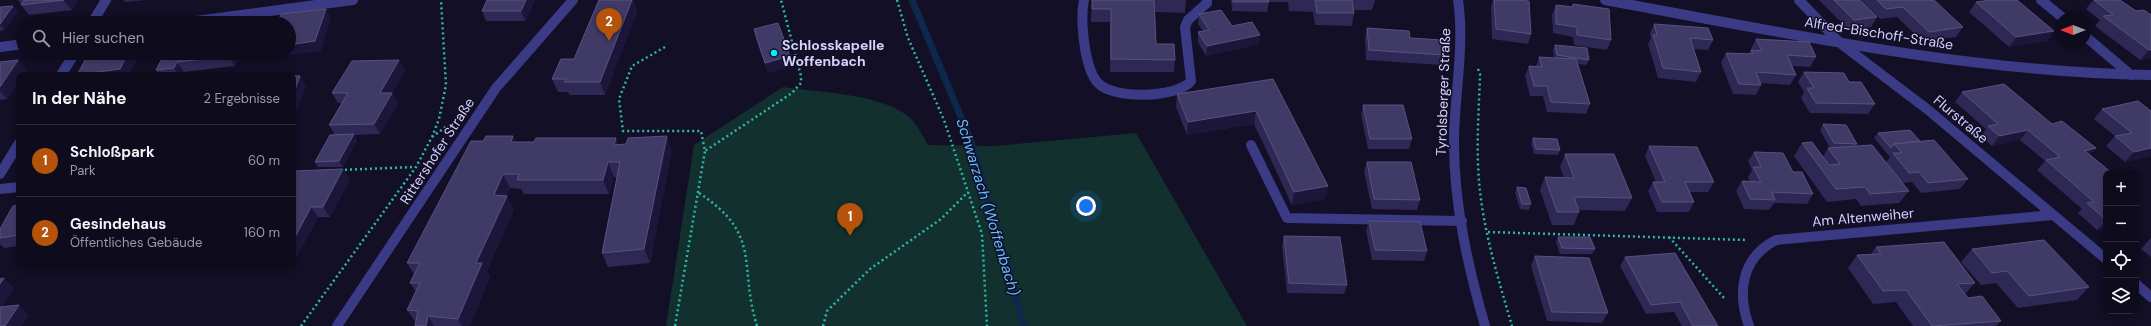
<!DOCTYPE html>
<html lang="de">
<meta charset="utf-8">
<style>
:root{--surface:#0e0b1c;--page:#1c1929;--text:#f1f3f6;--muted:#9b9ba3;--line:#2e2b3b;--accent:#b45309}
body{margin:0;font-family:"DM Sans",sans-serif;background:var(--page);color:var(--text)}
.controls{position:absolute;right:12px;bottom:12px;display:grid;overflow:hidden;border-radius:8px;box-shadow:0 2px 6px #0003}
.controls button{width:36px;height:36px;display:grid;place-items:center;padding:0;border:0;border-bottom:1px solid var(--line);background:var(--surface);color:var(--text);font:20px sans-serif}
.compass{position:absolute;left:2055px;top:12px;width:36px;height:36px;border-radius:50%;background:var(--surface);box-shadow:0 2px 6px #0003;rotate:270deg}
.you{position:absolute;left:1086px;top:206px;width:14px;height:14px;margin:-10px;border:3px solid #fff;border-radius:50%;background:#1a73e8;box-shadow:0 0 0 6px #1a73e833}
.badge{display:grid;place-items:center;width:26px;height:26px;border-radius:50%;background:var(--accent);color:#fff;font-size:13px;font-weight:700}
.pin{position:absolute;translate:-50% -33px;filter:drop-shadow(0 1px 2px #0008)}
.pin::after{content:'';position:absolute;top:21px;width:14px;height:12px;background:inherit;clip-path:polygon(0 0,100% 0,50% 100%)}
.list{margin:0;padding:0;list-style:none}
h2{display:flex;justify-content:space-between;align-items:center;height:52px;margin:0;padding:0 16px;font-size:17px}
h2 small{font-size:13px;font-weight:400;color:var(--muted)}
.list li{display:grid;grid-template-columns:26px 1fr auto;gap:12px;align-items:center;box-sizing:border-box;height:72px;padding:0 16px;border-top:1px solid var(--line)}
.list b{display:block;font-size:15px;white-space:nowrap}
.list p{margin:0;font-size:13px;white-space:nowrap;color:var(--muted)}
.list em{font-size:13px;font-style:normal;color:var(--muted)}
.icon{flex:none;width:22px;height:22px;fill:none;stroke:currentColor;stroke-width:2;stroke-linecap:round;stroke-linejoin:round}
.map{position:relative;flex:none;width:2151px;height:326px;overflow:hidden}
.search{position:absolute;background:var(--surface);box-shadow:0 2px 6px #0003;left:16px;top:16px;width:280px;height:44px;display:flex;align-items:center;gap:10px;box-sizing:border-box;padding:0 14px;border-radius:22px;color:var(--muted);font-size:15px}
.panel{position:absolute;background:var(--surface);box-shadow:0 2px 6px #0003;left:16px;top:72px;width:280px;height:196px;border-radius:8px}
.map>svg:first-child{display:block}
.green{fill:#12302d}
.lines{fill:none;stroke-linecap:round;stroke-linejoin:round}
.stream{stroke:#0d284b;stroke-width:7}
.path{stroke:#2eb8a9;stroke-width:2.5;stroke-dasharray:2 3;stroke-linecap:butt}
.minor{stroke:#3a3a85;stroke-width:10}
.wall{fill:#2e2854}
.shaded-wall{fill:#1b163a}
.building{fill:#403a66;stroke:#57527e}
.poi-dot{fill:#00f1fe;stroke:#120f26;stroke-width:1.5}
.labels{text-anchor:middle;stroke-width:3;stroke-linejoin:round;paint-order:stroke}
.street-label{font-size:14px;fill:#d6d3ff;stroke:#120f26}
.poi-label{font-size:14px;font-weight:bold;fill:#d6d3ff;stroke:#120f26;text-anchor:start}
.water-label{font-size:15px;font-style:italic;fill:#61bdff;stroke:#120f26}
</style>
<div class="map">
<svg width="2151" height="326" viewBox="0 0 2151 326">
<rect width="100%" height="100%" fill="#120f26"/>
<path class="green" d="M783,87C817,92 890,94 913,121C919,128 923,137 928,145L995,146L1136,133L1247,326H666L694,145Z"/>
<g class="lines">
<path class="stream" d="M912,0L971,141L1024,326"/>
<path class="path" d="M897,0L908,38L944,120L982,234L987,326
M665,47L632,66L619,99L623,131H701L705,151L792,93L801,83V76L781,0
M1478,69L1480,74C1479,109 1476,145 1479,181C1483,230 1498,278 1512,326
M432,137L447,126
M340,170L415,167
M699,193C763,235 738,265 757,326
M1488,232L1747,240
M1669,237L1724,298
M301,326L416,167L432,137L439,119L446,85L441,0
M675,326L705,151
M823,326L827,311L870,269L941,219L968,192"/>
<path class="minor" d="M1084,0C1080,19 1084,68 1098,83C1114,100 1177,98 1191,81L1185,27L1188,20L1207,3V0
M1458,0C1465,47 1454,96 1454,143C1454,205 1468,267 1485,326
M1605,0C1785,33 1967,72 2151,75
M1799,0L1840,43L1927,109L2106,259
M2041,0L2063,18
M92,23L106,0
M181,23L353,0
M2085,36L2131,75
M0,47L23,44
M61,75L75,53
M1251,145L1287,218L1462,221
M0,174L19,143
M0,189L19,187
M2136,284L2151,297
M337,326L496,88L573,0
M1749,326C1737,293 1741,258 1776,240L2053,215"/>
</g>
<path class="wall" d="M18,0H78L72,10L29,15L21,5V4Z
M124,0H146L125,2Z
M487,0H535L525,21H486L482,11Z
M599,0H633L637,11L605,95H570L568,92H558L552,79L574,59Z
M1092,0H1186L1185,13L1155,12L1156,44L1175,60L1174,72H1110V22H1091Z
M1231,0H1375L1372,10H1354V13L1352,26L1315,25L1313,12L1289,11L1288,2H1269L1267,12L1232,11Z
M1493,0H1517L1531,34L1528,44L1492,39L1491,7Z
M1819,0H1860L1877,17L1871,27L1849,30Z
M1863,0H1934L1963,27L1956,37L1922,41L1897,17L1880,19L1862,1Z
M2093,0H2120L2136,11L2144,10L2151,58L2140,60L2095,26L2100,20L2086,9Z
M1976,2L2054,31L2047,41L2009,47L1969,12Z
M1573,4L1611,40L1607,50L1574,45L1573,37L1553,33L1552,15L1556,5L1572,7Z
M13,6L18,11L4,30L0,31V7Z
M1199,14L1232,26L1259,44L1206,56L1198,42V32L1203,31L1198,24Z
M1654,24L1713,40L1708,50L1694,49L1701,72L1696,82L1658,78L1648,44L1651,38L1650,33Z
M1367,28L1410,38L1444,55L1441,65L1366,60L1365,38Z
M754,29L790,56L793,66L768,73L756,39Z
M1756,39L1816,57L1810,67L1792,66L1796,75L1790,85L1760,83L1761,85L1756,95L1733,94L1721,63L1726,53L1748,54L1751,50H1752L1751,49Z
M1555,45L1589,60L1586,65L1578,64L1590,104L1586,114L1547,112L1543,96H1530L1525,76L1529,66H1536L1539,57L1554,58L1553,50Z
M165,53H240L235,66L184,72L183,75H159L156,70Z
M399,60L405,70L392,93L398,103L380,134L354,135L357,140L343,167H318L315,162L335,135L329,125L342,103H338L332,93Z
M0,62L27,70L7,99L0,100Z
M1804,72L1849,82L1875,104L1868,114L1810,113L1801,98L1804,92L1798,82Z
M1273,79L1328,186L1325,199L1292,205L1254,124L1187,135L1176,107L1177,94Z
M1962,92L2052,124L2096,148L2090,155L2106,173V228L2097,230L2078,213L2082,209L2037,170L2045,161L2020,140L1992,146L1981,136L1986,129L1955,102Z
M2138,101L2151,156L2125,162L2106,146L2115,136L2094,119L2102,109Z
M1363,105L1412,139L1409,149H1368L1361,115Z
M1823,124L1857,144L1856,146L1886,162L1890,157L1874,138L1878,133L1920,141L1968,179L1960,189L1921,193L1912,182L1902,183L1909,191L1899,203L1861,206L1856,199L1827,202L1794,156L1802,143L1823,157L1828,148H1830L1820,130Z
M513,136L516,142L618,144L672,150L650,263L608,267L602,253L617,177H614L609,194H524L521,189L510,188L507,196L514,210L487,271L490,277L470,326H415L416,323L407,310L416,292L410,283L414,274L407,263L483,141Z
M1533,138L1560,150L1558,155L1534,154L1531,143Z
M1649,146L1714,182L1708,192H1689L1694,202L1689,212H1657L1648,191L1653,182H1656L1645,156Z
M1754,152L1793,172L1813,194L1807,204L1774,203L1769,210L1744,209L1736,191L1742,181H1750L1748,177L1752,170L1748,161Z
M1565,154L1632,198L1625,211L1579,210V212L1574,225H1552L1540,190L1545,177L1564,178L1560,167Z
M1367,162L1420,200L1417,210L1372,209L1364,171Z
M293,171L350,179L330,217H318L297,256H293Z
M1517,187L1531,204L1529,210L1520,209L1515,193Z
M19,205V246L4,248L0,244V229Z
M1369,221L1427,251L1424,261L1372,260L1366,231Z
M1284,236L1347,285L1344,294L1287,293L1282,246Z
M1558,237L1595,249L1592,254H1560L1556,242Z
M2151,238V257L2141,249Z
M1876,247L1975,283L1965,294L1968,298L2001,321L1996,326H1913L1896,302L1873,304L1848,268L1857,255L1871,254Z
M1972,249L2089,287L2077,300L2018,308L1996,283L1981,285L1961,262Z
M1535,256L1608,313L1602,323L1547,321L1531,266Z
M1625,257L1718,326H1682L1674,312L1646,314L1620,266Z"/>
<path class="shaded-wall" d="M64,0H78L72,10L64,1Z
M526,0H535L525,21L521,11Z
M632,0H633L637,11L605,95L600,82Z
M13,6L18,11L4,30L0,25V24Z
M326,9L331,19L321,51L271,58L268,53L262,54L261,53H289V45Z
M2054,31L2047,41L2009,47L2016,37Z
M1260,35L1259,44L1206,56L1207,46Z
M2149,50H2151V58L2140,60Z
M128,53H140L129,75H77Z
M229,53H240L235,66L228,56Z
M790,56L793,66L768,73L765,63Z
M18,60L27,70L23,75H19V81L7,99L0,91V87Z
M399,60L405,70L386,103L380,93Z
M177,62L184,72L183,75H179L174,68Z
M300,76L306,86L297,111L293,112V95Z
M392,93L398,103L380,134L374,124Z
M1256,111L1254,124L1187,135L1188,122Z
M2028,130L2020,140L1992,146L1999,136Z
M354,134L357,140L343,167L339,161Z
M513,136L520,150L511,142Z
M667,136L672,150L650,263L644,249Z
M616,138L621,152L614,145Z
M2096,148L2087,158L2085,151Z
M2151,148V156L2125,162L2134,152Z
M608,162L614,177L609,194L603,180Z
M343,169L350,179L330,217L323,207Z
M503,174L510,188L507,196L514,210L487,271L490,277L470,326H462L458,319L476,263L494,195Z
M1328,186L1325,199L1292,205L1294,192Z
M311,207L318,217L297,256L293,250V241Z
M2106,221V228L2097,230Z
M4,278L14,288L0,310V284Z
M19,305L29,315L22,326H5Z
M428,316L434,326H426Z"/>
<path class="building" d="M24,0H64L21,5Z
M487,0H526L521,11H482Z
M599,0H632L600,82H564L566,79H552L561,59H574Z
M1092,0H1154L1156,44H1174L1175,60L1111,59V9H1092Z
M1233,0H1268L1269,2H1233Z
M1315,0H1352L1354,13H1317Z
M1494,0H1517L1529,1L1531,34L1496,29Z
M1834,0H1860L1877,17L1854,20Z
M1877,0H1934L1963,27L1929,32L1903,7L1886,9Z
M1991,0H2017L2054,31L2016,37L1976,2Z
M2094,0H2120L2136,11L2144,10L2151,15V50H2149L2103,16L2113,15Z
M1573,4L1609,9L1611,40L1577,35V27L1556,24V5L1573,7Z
M13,6L0,24V7Z
M326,9L315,41L289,45V23H264L265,20L279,19L281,14Z
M1221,10L1232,26L1252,22L1260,35L1207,46L1198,32L1209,30L1199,14Z
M234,21L233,23H214Z
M778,23L790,56L765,63L754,29Z
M1654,24L1708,28L1713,40L1690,38L1701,72L1663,68L1653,35H1657Z
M1367,28L1409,31L1410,38L1442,40L1444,55L1369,50Z
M1756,39L1809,42L1816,57L1787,55L1796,75L1756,72L1761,85L1739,84L1726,53L1753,54L1751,50L1762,51Z
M1555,45L1587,48L1589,60L1557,55Z
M89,53H128L120,69L77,75Z
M165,53H229L228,56L177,62L174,68L156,70Z
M1539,57L1576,59L1590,104L1551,102L1547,86H1534L1529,66L1542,67Z
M18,60L0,87V62Z
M399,60L380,93H392L374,124L329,125L348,93H332L352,61Z
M1804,72L1844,73L1849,82H1861L1875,104L1816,103L1807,88H1814Z
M285,73L284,75H265Z
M119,74V75H110Z
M293,76H300L293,95Z
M1273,79L1328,186L1294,192L1256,111L1188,122L1177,94Z
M2004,84L2052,124L2062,121L2096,148L2085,151L2112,173H2106V220L2087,203L2094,202L2046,160L2060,157L2028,130L1999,136L1988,126L1998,124L1962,92Z
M2138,101L2151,111V148L2134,152L2115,136L2132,133L2102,109Z
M1363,105H1403L1412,139H1370Z
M1823,124L1846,125L1857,144L1834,143Z
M1910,130L1920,141L1894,144L1891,148L1878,133Z
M354,134L339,161L315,162L330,135Z
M486,136H513L511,142H534L536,138H616L614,145L626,144L628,138L667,136L644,249L602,253L620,162H608L603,180H517L519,174H503L494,195L507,196L476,263H482L458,319L428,316L426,326H415L418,311L407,310L420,283H410L420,263H407L471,141H483Z
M1533,138L1557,139L1560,150L1536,149Z
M1934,140L1968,179L1928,183L1919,172L1909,173L1893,153H1902L1894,144Z
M1812,142L1829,165L1840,164L1828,148L1872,145L1909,191L1870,194L1865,187L1836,189L1802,143Z
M1649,146L1697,147L1714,182H1685L1694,202H1662L1653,182H1665Z
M1754,152L1783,153L1793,172H1802L1813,194L1772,192L1775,200L1750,199L1742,181L1761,182L1753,167H1761Z
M1565,154H1614L1632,198L1574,197L1579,212H1557L1545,177L1574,178Z
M1367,162H1411L1420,200L1374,199Z
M343,169L323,207H311L293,241V171Z
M1517,187L1526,188L1531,204H1522Z
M19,205V235L0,238V229L13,206Z
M1369,221L1420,222L1427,251L1375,250Z
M1284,236L1340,237L1347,285L1289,283Z
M1558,237H1590L1595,249L1562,248Z
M2044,240L2089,287L2029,296L2007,271L1992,273L1972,249Z
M1944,242L1975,283L1957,284L1968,298L1982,296L2001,321L1932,326L1906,290L1883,291L1857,255L1881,254L1876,247Z
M1675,253L1718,326H1693L1680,302L1651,305L1625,257Z
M1535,256L1589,258L1608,313L1552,312Z
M4,278L0,284V279Z
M19,305L5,326H0V307Z"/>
<circle class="poi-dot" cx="774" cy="53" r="4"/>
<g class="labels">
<g class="street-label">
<text transform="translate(1879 33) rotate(9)" y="5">Alfred-Bischoff-Straße</text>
<text transform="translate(1443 92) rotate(-88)" y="5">Tyrolsberger Straße</text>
<text transform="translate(1961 119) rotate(40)" y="5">Flurstraße</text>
<text transform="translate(437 151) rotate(-57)" y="5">Rittershofer Straße</text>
<text transform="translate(1863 217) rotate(-5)" y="5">Am Altenweiher</text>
</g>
<g class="poi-label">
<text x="782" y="50">Schlosskapelle<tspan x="782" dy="16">Woffenbach</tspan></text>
</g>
<g class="water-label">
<text transform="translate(988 207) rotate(73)" y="5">Schwarzach (Woffenbach)</text>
</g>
</g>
</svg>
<div class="controls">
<button>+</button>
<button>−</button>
<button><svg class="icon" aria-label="locate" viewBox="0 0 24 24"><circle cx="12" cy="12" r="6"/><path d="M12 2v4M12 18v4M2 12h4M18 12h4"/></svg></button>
<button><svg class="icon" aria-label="layers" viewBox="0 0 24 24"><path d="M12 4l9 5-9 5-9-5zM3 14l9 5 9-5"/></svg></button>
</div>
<svg class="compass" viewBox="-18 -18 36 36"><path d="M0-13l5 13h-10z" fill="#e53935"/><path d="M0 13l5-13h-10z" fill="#9b9ba3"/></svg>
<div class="you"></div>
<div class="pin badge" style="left:850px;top:236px">1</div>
<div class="pin badge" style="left:609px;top:41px">2</div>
<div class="search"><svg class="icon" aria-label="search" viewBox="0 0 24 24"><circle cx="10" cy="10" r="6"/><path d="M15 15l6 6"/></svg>Hier suchen</div>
<section class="panel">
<h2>In der Nähe<small>2 Ergebnisse</small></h2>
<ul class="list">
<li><span class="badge">1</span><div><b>Schloßpark</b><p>Park</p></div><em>60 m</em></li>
<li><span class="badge">2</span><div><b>Gesindehaus</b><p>Öffentliches Gebäude</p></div><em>160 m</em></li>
</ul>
</section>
</div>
